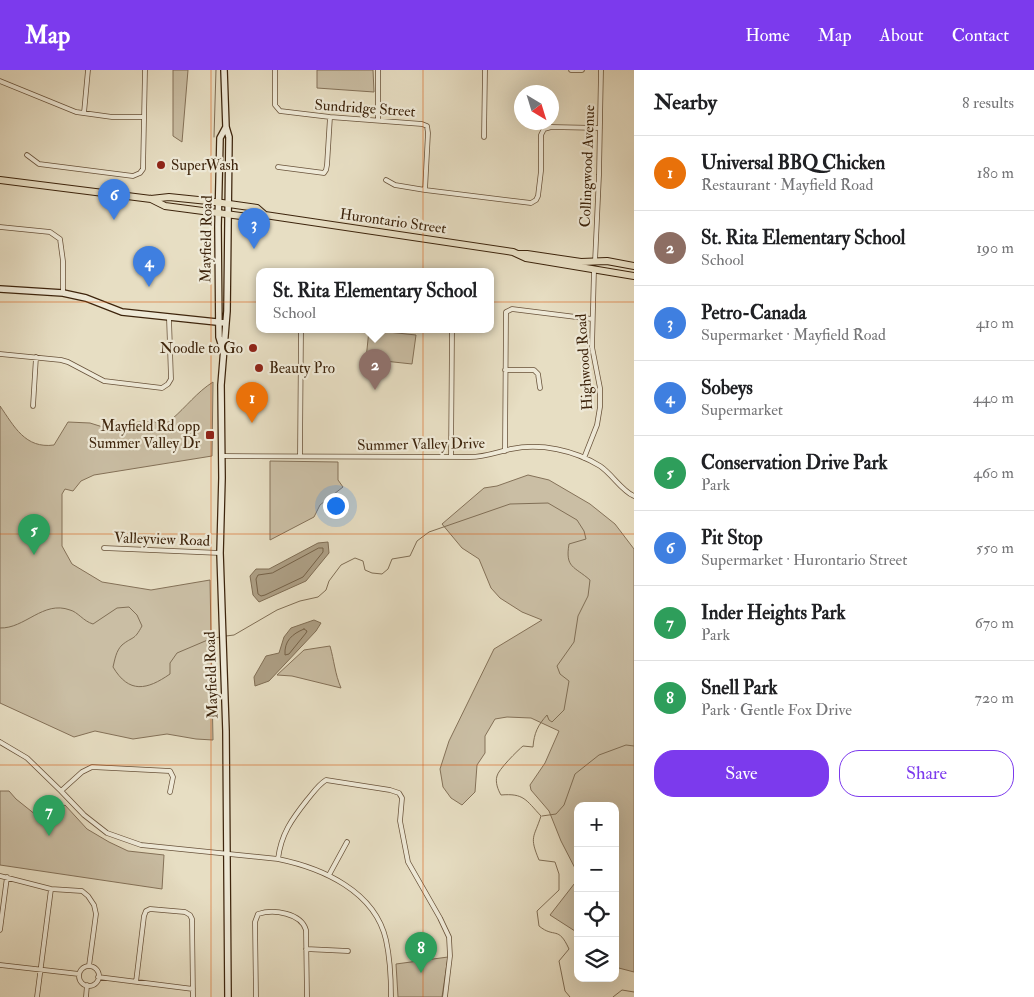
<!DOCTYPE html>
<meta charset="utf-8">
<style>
:root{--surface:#fff;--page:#f6f6f6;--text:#202124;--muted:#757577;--line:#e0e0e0;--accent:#7c3aed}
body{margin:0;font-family:"IM FELL Double Pica",serif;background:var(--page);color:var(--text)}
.controls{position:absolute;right:15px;bottom:15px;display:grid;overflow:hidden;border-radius:10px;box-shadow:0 5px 20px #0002}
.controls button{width:45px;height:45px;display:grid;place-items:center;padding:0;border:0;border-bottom:1px solid var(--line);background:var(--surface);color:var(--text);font:25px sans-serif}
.compass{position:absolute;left:514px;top:15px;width:45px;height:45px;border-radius:50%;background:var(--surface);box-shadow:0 5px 20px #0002;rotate:142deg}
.you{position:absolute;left:335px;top:435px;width:18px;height:18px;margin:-12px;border:4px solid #fff;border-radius:50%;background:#1a73e8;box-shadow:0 0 0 8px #1a73e833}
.badge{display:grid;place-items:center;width:32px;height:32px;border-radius:50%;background:var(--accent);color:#fff;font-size:16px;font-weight:700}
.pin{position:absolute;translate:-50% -41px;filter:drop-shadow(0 1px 2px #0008)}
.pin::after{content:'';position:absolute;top:26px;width:18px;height:15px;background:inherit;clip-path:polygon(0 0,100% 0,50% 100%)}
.popup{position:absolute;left:256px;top:198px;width:238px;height:65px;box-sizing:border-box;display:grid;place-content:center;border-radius:10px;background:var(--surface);filter:drop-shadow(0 1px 4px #0005);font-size:16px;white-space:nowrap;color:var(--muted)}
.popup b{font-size:19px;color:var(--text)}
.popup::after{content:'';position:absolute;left:50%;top:100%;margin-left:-10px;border:10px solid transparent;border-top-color:var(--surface)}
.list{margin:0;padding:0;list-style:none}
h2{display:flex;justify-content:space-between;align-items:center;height:65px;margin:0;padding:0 20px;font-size:21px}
h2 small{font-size:16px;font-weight:400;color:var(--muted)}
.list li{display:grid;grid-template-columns:32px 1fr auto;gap:15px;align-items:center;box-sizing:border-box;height:75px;padding:0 20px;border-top:1px solid var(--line)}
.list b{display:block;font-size:19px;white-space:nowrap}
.list p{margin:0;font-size:16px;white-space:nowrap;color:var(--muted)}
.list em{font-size:16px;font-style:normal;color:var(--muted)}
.actions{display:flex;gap:10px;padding:15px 20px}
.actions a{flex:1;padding:11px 0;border:1px solid var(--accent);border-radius:20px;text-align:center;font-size:18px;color:var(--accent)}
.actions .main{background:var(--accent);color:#fff}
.icon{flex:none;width:28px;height:28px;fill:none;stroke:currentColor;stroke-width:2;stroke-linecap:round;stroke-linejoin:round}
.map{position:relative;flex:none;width:634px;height:927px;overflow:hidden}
header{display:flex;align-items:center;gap:30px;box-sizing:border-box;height:70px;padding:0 25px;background:var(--accent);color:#fff}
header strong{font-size:24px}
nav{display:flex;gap:28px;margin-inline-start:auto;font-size:18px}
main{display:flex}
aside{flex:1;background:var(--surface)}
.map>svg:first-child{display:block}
.green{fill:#cabea4;stroke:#847158}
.water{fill:#ad9f85;stroke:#806e55}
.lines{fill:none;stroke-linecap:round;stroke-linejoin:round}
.shore{stroke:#756248;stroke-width:1}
.stream{stroke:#806e55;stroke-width:1}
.street-casing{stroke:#68523a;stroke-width:5.5}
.secondary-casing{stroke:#3d240c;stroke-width:8}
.primary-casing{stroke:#3d240c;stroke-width:8}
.street{stroke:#efead8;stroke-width:4}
.secondary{stroke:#efead8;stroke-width:5.5}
.primary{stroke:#e7dec3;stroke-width:6}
.grid{fill:none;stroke:#d7540c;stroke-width:1;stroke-opacity:0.55}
.poi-dot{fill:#8f2418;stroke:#efead8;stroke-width:2}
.labels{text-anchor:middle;stroke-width:4.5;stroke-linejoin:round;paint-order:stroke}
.street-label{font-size:15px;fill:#3d240c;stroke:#efead8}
.poi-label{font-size:15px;fill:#3d240c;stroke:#efead8;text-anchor:start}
</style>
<header>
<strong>Map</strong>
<nav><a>Home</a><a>Map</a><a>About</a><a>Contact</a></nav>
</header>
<main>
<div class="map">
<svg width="634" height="927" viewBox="0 0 634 927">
<rect width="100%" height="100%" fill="#e7dec3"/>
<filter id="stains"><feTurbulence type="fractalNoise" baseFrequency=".004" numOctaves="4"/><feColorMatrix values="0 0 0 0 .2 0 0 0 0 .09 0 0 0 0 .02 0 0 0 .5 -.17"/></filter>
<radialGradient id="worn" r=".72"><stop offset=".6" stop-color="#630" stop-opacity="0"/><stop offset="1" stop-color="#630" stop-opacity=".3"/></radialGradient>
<path class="green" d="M173,0H188L182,72L173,66Z
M317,0H373L374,22L317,18Z
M369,260L416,265L412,294L366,289Z
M213,312L212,386L94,405L81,411L73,421L65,419L62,424V476L72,494L102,512L151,520L210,510L213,670L196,669L167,664L133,669L95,661L74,667L0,633V336C14,356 25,379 54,375L68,352L90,353L106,358L139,352H172V349C186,337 197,322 213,312Z
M270,391L338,392V410L343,417L320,435L314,447L270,470Z
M528,405L549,410L590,434L615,454L634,479V902L615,897V736H578V804L561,771L549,741L531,720L530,715L545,693L559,661L531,648L507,647L495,649L485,666V683L477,695L475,722L462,735L451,728L443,717L440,699L449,671L494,579L542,550L522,542L500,528L491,518L479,489L462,478L442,454L484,418L497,416Z
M330,576C334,590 335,604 341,618L292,606L277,605L304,580Z
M0,721H9L16,729L41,749L53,744L65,735L87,759L109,772L128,781L164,785L162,819L0,795Z
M578,809V863L550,845Z
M448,887L442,927H398L396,894Z"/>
<path class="water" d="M328,472L329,483L306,511L259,532L253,525L250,506L256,499H269L318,473Z
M314,550L321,553L316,561L269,611L255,616L254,607L266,586L279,583L284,567L291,558Z"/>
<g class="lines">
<path class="shore" d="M319,478H323V482L303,507L265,525L261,526L258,524L256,509L258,505L272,503Z
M304,559L307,561L306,563L289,584L285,585C284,571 292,564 304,559Z"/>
<path class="stream" d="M214,67L216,0
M0,558C25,559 43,530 70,540C78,542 83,551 93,554L117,538L129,537L137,545L142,556C134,571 133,566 122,575C116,581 115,589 113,597C129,624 147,620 170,604V593L177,583L210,569L220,567
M226,566L234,565L277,540L300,531L318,527L326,520L329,511L341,495L355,488L363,491L365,500L372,503L382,504L388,499L392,489L410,486L417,471L429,462L510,434L548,433L577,450L584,461L586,469L569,474C565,498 574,496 590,510L588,526L578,546L574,572L557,596L560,604L569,611L564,640L552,652L549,650L547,645C538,655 534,663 533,677L523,676C518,680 498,700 497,706C495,712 498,720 501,725C524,723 526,730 541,746C534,768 529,766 539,790L555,792L559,804V820L537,841L539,856C555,869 558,855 569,879L559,891L565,921L570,927
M542,746L556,744L564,735L575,704L599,685L626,675L634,676
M613,927L622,920L634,922"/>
<defs>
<path id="street" d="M275,0V35L280,41L330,47L422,54L427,56L428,63L425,120
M378,0V50
M571,0H582
M0,11L76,42L112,47H144
M84,43L88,0
M484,67L485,0
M27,85L39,94L133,106L140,103L143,99L145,0
M278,97L324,103L326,100L327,95L330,47
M386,110L395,115L425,120L531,133L536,130L538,126L541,101V65L544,59L551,57L600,58
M0,157L50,162L60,169L63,191V223
M595,192L599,105L601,0
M0,284L61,290L68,292L104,311L162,318L168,314L171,309L169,248
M505,300H534L538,304L540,318
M33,336L36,287
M505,381L506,242L512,239L592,249
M222,386L470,387C485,387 497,382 511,379C541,373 574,380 600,396C612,404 622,421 634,426
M300,386L301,259
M451,387L452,259
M584,388L597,355L600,337V318L592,277L594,199
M104,478L220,483
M0,672L27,688L61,721L84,745L107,763L141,775L278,789C322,798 375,821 386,870C390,888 391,908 391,927
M61,721L82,702L92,697L170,701L173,707L170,722
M278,789C281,764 292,749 307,730C313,723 318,715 326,710L390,720L399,723L402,728L400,751L408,792L440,848L449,867L450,886L445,927
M329,805L347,772
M0,806L51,819L82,821L88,826L94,835L96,844L89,896
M0,860L7,807
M306,879L348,881
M0,895L79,904
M79 906a10 10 0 1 1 20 0a10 10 0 1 1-20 0Z
M98,907L193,919
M136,912L144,846L146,841L150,839L185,842L190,845L192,849L193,927
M37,927L51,819
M86,927L87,915
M256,927L255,852L258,844C274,839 301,843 306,860L307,927"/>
<path id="secondary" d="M224,0L226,57L229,67L227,241L221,315L222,408L220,483L226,661L228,927
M0,219L63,223L86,228L122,242L226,253
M223,280L219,267L218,156L220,68L226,57"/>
<path id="primary" d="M0,110L151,129L169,127L208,131L257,138L265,145
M151,129L165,136L256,148L265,145L513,182L526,188L634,206
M519,184H527L581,192L607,191L634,196"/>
</defs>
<use href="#street" class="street-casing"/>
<use href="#secondary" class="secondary-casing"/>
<use href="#primary" class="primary-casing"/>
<use href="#street" class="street"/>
<use href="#secondary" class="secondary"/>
<use href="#primary" class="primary"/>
</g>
<path class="grid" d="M211,0V927M423,0V927M0,232H634M0,464H634M0,695H634"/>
<g class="poi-dot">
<circle cx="161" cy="95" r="5"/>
<circle cx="253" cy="278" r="5"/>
<circle cx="259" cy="298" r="5"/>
<rect x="205" y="360" width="10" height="10" rx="2.5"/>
</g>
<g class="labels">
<g class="street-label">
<text transform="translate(365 38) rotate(4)" y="5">Sundridge Street</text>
<text transform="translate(587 96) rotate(-88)" y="5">Collingwood Avenue</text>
<text transform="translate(393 151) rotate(8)" y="5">Hurontario Street</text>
<text transform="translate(206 169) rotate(-89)" y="5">Mayfield Road</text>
<text transform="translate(584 292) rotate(-94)" y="5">Highwood Road</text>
<text transform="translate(421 374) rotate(-1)" y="5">Summer Valley Drive</text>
<text transform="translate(162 469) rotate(2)" y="5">Valleyview Road</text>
<text transform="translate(211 605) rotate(-92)" y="5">Mayfield Road</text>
</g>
<g class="poi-label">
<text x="171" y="100">SuperWash</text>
<text x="243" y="283" text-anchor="end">Noodle to Go</text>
<text x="269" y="303">Beauty Pro</text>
<text x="200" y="361" text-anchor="end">Mayfield Rd opp<tspan x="200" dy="17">Summer Valley Dr</tspan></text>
</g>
</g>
<rect width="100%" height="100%" filter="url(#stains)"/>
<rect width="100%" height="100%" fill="url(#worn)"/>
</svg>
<div class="controls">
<button>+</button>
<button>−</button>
<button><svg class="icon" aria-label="locate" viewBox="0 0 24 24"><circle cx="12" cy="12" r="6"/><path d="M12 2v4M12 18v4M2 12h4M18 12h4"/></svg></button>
<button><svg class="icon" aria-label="layers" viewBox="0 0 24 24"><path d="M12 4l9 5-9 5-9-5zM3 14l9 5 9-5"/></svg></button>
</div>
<svg class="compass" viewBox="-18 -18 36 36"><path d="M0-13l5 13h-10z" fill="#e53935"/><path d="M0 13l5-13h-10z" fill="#757577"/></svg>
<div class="you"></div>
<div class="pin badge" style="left:252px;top:353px;background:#e8710a">1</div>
<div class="pin badge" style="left:375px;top:320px;background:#8d6e63">2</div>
<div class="popup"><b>St. Rita Elementary School</b>School</div>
<div class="pin badge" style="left:254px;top:179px;background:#3f7fe0">3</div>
<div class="pin badge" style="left:149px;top:217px;background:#3f7fe0">4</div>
<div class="pin badge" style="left:34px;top:485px;background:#2e9e5b">5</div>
<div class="pin badge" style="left:114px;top:150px;background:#3f7fe0">6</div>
<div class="pin badge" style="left:49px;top:766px;background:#2e9e5b">7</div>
<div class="pin badge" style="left:421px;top:903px;background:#2e9e5b">8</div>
</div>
<aside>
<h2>Nearby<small>8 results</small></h2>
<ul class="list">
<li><span class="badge" style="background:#e8710a">1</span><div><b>Universal BBQ Chicken</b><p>Restaurant · Mayfield Road</p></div><em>180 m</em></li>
<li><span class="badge" style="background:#8d6e63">2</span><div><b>St. Rita Elementary School</b><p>School</p></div><em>190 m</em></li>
<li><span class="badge" style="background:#3f7fe0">3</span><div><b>Petro-Canada</b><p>Supermarket · Mayfield Road</p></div><em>410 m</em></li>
<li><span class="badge" style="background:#3f7fe0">4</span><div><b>Sobeys</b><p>Supermarket</p></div><em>440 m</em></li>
<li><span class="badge" style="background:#2e9e5b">5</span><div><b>Conservation Drive Park</b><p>Park</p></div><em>460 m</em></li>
<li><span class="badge" style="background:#3f7fe0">6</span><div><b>Pit Stop</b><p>Supermarket · Hurontario Street</p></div><em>550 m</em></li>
<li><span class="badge" style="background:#2e9e5b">7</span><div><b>Inder Heights Park</b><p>Park</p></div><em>670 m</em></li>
<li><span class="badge" style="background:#2e9e5b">8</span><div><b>Snell Park</b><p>Park · Gentle Fox Drive</p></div><em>720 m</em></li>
</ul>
<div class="actions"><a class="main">Save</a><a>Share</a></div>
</aside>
</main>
